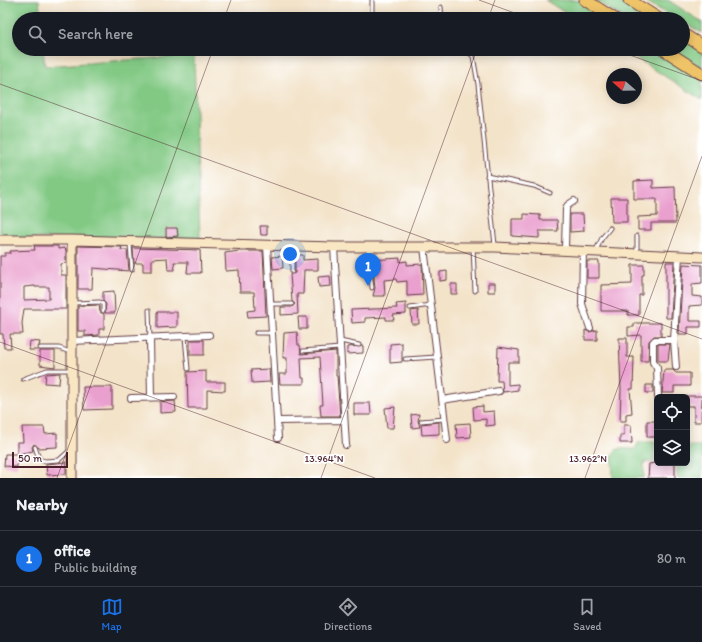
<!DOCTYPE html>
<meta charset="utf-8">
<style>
:root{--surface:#171b24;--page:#20242c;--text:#f1f3f6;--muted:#9ea1a6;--line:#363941;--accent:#1a73e8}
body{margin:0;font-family:Itim,sans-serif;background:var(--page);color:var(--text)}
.controls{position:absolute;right:12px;bottom:12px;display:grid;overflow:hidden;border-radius:6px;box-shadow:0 2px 10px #0003}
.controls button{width:36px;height:36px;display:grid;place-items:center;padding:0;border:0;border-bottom:1px solid var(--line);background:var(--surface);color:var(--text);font:20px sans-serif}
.compass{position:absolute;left:606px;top:68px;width:36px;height:36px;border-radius:50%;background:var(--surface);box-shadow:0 2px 10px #0003;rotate:290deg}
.scale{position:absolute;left:12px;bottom:10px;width:56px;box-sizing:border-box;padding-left:4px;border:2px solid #4a1f2b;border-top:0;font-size:11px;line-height:14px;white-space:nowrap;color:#4a1f2b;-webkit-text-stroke:3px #fff;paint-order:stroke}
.you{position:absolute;left:290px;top:254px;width:14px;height:14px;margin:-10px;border:3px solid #fff;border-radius:50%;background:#1a73e8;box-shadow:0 0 0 6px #1a73e833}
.badge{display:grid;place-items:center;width:26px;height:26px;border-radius:50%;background:var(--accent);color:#fff;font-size:13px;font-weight:700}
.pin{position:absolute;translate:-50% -33px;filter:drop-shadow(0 1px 2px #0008)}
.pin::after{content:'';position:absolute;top:21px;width:14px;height:12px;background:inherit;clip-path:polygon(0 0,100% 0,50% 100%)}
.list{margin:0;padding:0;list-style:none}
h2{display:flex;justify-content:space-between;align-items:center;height:52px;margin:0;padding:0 16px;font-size:17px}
h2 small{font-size:13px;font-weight:400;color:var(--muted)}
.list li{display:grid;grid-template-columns:26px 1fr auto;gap:12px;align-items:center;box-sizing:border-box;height:56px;padding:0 16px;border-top:1px solid var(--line)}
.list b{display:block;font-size:15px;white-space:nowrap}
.list p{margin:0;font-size:13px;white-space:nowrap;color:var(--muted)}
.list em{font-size:13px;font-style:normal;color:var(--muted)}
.icon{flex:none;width:22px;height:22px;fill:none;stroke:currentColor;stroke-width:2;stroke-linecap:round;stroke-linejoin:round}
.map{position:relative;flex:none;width:702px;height:478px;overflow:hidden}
.search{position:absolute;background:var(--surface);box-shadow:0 2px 10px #0003;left:12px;right:12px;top:12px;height:44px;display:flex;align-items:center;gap:10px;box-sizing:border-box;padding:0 14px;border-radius:22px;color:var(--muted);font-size:15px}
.sheet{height:108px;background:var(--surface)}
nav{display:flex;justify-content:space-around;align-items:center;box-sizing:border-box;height:56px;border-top:1px solid var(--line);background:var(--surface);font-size:11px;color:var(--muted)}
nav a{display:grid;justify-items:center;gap:2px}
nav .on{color:var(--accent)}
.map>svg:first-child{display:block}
.green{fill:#82c984;stroke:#667458}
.building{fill:#eaa0cf;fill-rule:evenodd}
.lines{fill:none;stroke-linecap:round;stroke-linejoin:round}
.lane-casing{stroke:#633c43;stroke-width:5}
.street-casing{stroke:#633c43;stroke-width:8}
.secondary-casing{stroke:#633c43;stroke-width:11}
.highway-casing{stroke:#633c43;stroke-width:13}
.lane{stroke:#fff;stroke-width:3}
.street{stroke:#fff;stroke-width:6}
.secondary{stroke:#f9e7c3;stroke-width:9}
.highway{stroke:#efc469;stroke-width:11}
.ticks{fill:none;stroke:#4a1f2b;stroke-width:1;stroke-opacity:0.45}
.ticks-label{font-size:10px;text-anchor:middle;fill:#4a1f2b;stroke:#fff;stroke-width:3.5;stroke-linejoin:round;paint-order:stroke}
</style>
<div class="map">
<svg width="702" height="478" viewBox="0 0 702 478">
<rect width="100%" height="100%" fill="#fff"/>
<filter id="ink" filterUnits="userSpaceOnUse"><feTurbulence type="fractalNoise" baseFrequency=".025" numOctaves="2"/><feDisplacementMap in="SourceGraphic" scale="8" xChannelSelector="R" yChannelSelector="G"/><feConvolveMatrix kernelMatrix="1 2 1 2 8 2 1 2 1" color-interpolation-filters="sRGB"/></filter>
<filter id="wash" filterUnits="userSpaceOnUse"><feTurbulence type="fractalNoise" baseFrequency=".012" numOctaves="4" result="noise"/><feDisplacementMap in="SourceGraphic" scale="16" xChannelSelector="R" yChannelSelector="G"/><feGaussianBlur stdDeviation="0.9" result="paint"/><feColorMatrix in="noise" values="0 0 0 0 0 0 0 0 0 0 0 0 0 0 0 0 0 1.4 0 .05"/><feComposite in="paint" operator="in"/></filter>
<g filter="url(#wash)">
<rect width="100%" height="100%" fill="#f3e3c9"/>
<path class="green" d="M0,0H39L41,19H19V49H43L45,66L194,55L200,239L0,238Z
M545,0H577L607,19H575Z
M595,0H623L652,19H625Z
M643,0H668L702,22V33L683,22V19H677Z
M683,39L702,51V68L672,49H683Z
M622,49H654L702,80V100Z
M639,442H655L654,462H644V478H613C613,472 610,454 616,450C620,447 631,450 635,449Z
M687,446H702V478H677V463H687Z"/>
<g id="blocks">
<path class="building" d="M653,180V188L675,187L676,223H651V230H638V217L657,216V199H634V181Z
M611,198H627V222H612Z
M524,214L540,215V220H557L558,231H539V238L512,236V219H524Z
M570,214H583L584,231L570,232Z
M260,226H267V235H261Z
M166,228H177L178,236L166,237Z
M34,246H58V249L64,248L66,250V263L61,264V275H66V309H24L22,323L23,334H10L11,348H4L3,334H0V256H5V253H11L10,251L35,250ZM35,286V287H49V299L24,300V287Z
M78,246L122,247L121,250H127L129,271L93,268L92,289H78Z
M133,248L200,250L201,273H187L188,262H174L175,270H168L167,258L152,259V271H143V263H134Z
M239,251H263L266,316L248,317L247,311L255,310L254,292H240L239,270L226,271L225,253Z
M295,255H303V260L318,259V270H304L303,294H297L298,314L281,315V307H292L295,304L292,301L290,274L295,273Z
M282,256L283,268L273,269L272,257Z
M400,258V262L407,261V265L422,264L423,295L407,296V281L397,282L396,279L384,280L385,296H373L375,288L372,260Z
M587,261H599V278H587Z
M666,262H674L671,318H666Z
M683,264L702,265V283L692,284V296L702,297V305L689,306V321H701V327H688V334H679Z
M632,265H644V275H642V295H639V315H628V311H601V285L632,284Z
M447,271V280L440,281V272Z
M330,276L331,286L319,287L318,277Z
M488,283H495V292H488Z
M451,284H457V294H451Z
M114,291L115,313H105L106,304L103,301V292Z
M406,303V314L393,315L394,320H386V317L365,318V322L352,323L351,310L397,308L396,304Z
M99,305L100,312L104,314V329H99V335L85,336V331H78V306Z
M418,310L419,324H412L411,311Z
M157,312H177V327L157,328Z
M298,317H307V329H299Z
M634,323H661V336H654L649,341L648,361H641V335L628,336V327H634Z
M585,330L589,332L597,330V340H585Z
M297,332L298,345H300L301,354L336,351V376H337L340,416H321L320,405H323L320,357L301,358L302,378H304V384H280L279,374H287V358H283L284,333Z
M619,338H627V357H634L633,389H630L632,413L626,414V421H620L621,389Z
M190,340H204V355H190Z
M30,341L40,342L38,350H29Z
M402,343V362L390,363V344Z
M658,344H670L668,361H658Z
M363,346V353L347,354V347Z
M498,347L519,350V362H508V385L518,384V390L503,392L502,381H497Z
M40,351H55V367L40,365Z
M269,369L270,382L252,383L251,370Z
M664,370H673L676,373H690V386H674V393H662Z
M206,371V382H225V391L207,390V408H188L187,372Z
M60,373L59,384L45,383L46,374Z
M646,385H653V393H646Z
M83,387H112V409L84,410Z
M687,396H702L701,422H694V406H687Z
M175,401L176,412L160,413V402Z
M354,403H370L371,415H354Z
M483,406V412L494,411L495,425L486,426V419L474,420L473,407Z
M395,407L393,428H387L385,408Z
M419,414L418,421L420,427L412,428L411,415Z
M647,421H657V437H647Z
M439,422V434L422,435L421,424Z
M470,423L471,437L457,438L456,424Z
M624,425H631L632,443H620V435H624Z
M22,427H44L45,434L57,433V447L39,448L34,444L32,447L33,451L17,454V442H23Z
M5,454H17V467L4,466Z
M66,462V474L47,475L46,464Z
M655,463H675V478H648L649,464Z"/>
</g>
</g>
<g filter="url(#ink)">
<use href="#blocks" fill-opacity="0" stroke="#633c43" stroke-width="1"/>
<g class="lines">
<defs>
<path id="lane" d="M441,7L442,19
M372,19V0
M464,49L473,56L478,84L495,245
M487,176L534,186L550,193
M130,244L132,270
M473,247L475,291
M368,248L372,288
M596,250L602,238L610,228
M637,253V236
M292,272V248
M74,303L100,302L103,304V311
M270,304H292
M410,308L431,305
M149,310L150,338
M256,333H272
M185,337L188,369
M340,341L359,345
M40,348H59L70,352
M303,351L340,348
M405,359L437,357
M23,379L47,370H71
M421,421L444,419
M35,447L39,459L45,461L59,460L70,450"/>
<path id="street" d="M267,246L278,438
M334,247L346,445
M424,247L447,440
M565,249L566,208L568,205L574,201
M583,250L582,304L590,328
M150,338L151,397
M674,340L676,367
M71,341L209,335
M658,397L657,368L653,362V342L655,340H674L679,256
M131,398L174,397
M442,400L499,391
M278,421L344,420"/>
<path id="secondary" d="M0,240H72L334,247H495L702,257
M72,478V240"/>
<path id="highway" d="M585,0L615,19
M629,0L659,19
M683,34L702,46
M663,49L702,74"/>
</defs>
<use href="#lane" class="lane-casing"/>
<use href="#street" class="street-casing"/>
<use href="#secondary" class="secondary-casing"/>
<use href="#highway" class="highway-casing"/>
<use href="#lane" class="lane"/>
<use href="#street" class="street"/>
<use href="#secondary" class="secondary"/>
<use href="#highway" class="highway"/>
</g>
</g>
<path class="ticks" d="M479,0L531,19M224,19L231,0M488,19L495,0M613,49L702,81M0,84L702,339M0,342L375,478M57,478L213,49M321,478L477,49M585,478L702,156"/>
<g class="ticks-label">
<text x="324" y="462">13.964°N</text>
<text x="588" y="462">13.962°N</text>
</g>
</svg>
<div class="controls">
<button><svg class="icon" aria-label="locate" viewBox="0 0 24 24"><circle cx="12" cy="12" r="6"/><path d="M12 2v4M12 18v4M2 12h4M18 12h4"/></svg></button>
<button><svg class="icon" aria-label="layers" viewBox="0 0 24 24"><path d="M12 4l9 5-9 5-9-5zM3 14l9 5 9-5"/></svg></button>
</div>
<svg class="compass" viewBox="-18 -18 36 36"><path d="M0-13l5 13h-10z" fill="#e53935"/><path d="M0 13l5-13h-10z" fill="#9ea1a6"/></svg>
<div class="scale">50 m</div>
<div class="you"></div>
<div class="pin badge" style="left:368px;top:286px">1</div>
<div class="search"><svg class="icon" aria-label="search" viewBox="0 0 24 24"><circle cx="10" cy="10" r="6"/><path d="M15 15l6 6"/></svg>Search here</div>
</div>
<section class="sheet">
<h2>Nearby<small></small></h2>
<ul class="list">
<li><span class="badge">1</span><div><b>office</b><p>Public building</p></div><em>80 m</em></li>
</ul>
</section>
<nav>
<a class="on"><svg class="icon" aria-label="map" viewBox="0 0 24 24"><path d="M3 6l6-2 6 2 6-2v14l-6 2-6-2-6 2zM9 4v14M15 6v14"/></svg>Map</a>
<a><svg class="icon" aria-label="directions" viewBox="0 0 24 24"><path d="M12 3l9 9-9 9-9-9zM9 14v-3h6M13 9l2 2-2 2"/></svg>Directions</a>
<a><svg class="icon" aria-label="saved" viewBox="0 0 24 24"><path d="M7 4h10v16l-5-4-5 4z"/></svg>Saved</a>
</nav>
